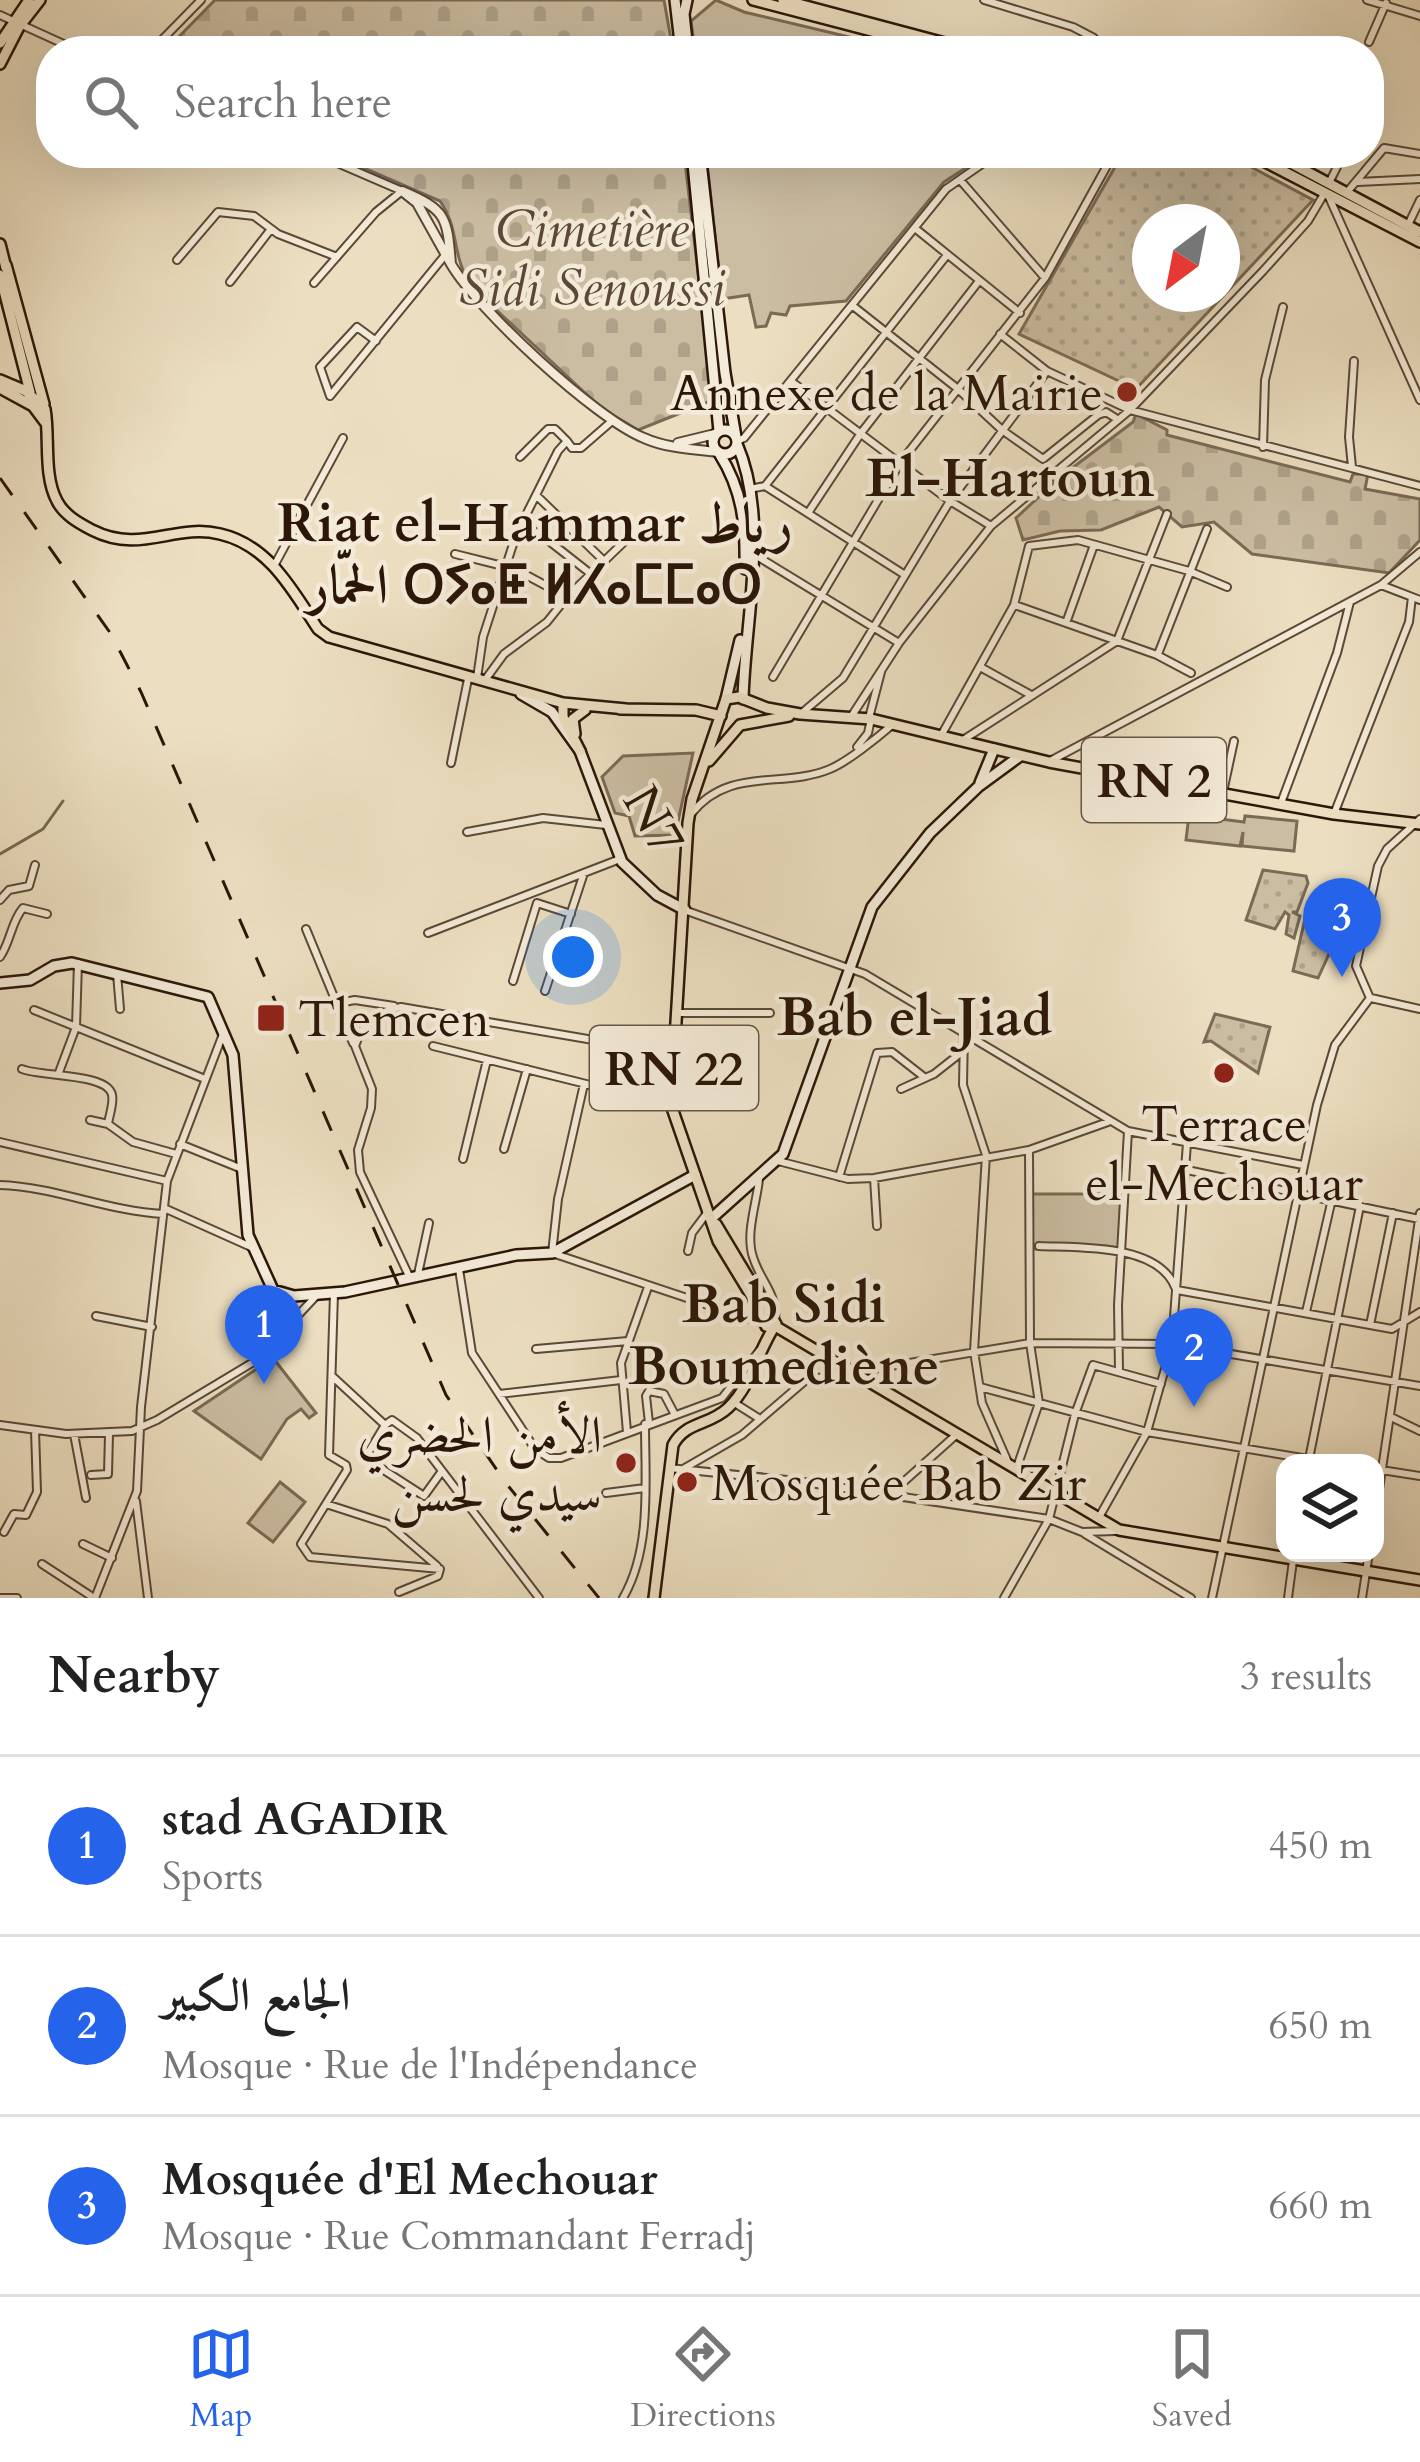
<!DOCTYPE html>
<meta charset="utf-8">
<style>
:root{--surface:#fff;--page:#f2f2f2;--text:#222;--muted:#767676;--line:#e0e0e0;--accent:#2563eb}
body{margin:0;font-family:Cardo,Amiri,"Noto Sans Tifinagh",serif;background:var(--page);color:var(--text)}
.controls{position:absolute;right:36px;bottom:36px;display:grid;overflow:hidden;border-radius:24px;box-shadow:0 12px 48px #0002}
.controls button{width:108px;height:108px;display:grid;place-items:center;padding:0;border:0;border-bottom:3px solid var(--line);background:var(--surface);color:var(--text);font:60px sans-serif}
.compass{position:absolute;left:1132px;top:204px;width:108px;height:108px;border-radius:50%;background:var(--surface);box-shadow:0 12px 48px #0002;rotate:212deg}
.you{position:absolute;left:573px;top:957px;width:42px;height:42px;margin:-30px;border:9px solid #fff;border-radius:50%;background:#1a73e8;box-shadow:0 0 0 18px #1a73e833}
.badge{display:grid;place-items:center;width:78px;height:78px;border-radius:50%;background:var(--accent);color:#fff;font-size:39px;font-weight:700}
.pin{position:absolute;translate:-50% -99px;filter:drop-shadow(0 3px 6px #0008)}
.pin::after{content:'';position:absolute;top:63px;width:42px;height:36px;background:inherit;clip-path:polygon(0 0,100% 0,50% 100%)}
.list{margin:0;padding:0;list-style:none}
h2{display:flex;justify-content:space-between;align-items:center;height:156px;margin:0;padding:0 48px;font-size:51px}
h2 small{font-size:39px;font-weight:400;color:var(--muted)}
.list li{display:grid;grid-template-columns:78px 1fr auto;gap:36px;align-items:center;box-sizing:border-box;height:180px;padding:0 48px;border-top:3px solid var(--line)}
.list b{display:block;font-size:45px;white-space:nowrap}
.list p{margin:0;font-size:39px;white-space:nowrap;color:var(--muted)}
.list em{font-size:39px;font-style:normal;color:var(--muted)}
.icon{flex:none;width:66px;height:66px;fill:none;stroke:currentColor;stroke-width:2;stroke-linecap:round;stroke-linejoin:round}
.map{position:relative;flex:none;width:1420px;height:1598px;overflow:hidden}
.search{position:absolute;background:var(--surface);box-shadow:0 12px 48px #0002;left:36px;right:36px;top:36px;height:132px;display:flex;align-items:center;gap:30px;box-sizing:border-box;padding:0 42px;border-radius:48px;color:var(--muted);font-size:45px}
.sheet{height:696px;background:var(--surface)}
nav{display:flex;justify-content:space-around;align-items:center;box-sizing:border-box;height:168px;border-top:3px solid var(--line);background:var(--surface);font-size:33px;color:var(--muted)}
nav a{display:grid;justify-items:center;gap:6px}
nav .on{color:var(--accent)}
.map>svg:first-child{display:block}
.grass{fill:url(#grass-dots);stroke:#7b6a55;stroke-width:3;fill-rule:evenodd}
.cemetery{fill:url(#cemetery-stones);stroke:#7b6a55;stroke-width:3}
.park{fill:#cbbda2;stroke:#7b6a55;stroke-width:3}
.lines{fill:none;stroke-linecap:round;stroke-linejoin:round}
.stream{stroke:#776651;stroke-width:3}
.minor-casing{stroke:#5b4836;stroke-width:10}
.tertiary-casing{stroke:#5b4836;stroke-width:12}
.secondary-casing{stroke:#2b1608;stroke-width:14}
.primary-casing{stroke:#2b1608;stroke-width:14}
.minor{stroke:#f3ead7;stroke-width:6}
.tertiary{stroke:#f3ead7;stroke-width:8}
.secondary{stroke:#f3ead7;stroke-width:9}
.primary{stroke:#ecdfc1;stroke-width:9}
.rail{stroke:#2b1608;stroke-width:3;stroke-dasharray:21 21;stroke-linecap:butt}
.poi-dot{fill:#8f2418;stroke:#f3ead7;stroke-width:4.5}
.labels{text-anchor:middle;stroke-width:9;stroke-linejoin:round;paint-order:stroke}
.shield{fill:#f3ead7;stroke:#675646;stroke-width:3}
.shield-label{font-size:48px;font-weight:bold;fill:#2b1608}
.park-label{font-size:51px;font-style:italic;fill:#5b4836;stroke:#f3ead7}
.poi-label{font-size:51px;fill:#2b1608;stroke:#f3ead7;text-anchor:end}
.street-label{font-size:51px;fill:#2b1608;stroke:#f3ead7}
.neighbourhood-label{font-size:54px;font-weight:bold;fill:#2b1608;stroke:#f3ead7}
</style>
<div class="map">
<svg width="1420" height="1598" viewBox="0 0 1420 1598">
<defs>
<pattern id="grass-dots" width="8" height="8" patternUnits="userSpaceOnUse" patternTransform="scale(3)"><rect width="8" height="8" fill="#cbbda2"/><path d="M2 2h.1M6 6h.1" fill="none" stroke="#aea28a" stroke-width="1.8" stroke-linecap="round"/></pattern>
<pattern id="cemetery-stones" width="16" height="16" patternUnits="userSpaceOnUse" patternTransform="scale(3)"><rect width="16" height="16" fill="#cbbda2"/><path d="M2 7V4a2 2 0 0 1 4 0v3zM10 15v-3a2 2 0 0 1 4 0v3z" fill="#aea28a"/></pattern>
</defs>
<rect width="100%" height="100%" fill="#ecdfc1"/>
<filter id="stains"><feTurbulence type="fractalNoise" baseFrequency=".00167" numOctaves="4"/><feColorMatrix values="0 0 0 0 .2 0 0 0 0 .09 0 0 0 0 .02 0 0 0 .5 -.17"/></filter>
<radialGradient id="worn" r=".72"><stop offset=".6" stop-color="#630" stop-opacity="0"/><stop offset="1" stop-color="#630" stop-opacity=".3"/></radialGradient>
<path class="grass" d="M1123,153H1225L1313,200L1136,389L1019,334ZM1150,222H1222V294H1150Z
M1263,870L1306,876L1308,883L1297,912H1292L1300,916L1294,938L1286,934L1289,915L1285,912L1275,929L1246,920Z
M1305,919L1340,930L1318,978L1293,971Z
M1215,1014L1270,1027L1258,1073L1211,1041L1204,1042Z"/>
<path class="cemetery" d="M215,0H664L673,51H165Z
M329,153H684L713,400L638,430L601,408L473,288C450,256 461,231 440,201Z
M1136,414L1167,430V435L1350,482L1353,474H1368L1365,489L1420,499V540L1389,573L1252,554L1214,522L1182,527L1159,507L1101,530L1060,531L1023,540L1016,518L1044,492L1040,487L1045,481L1051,486L1060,472L1063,475L1133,422Z"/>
<path class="park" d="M716,0L744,12L908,51H695L691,21Z
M706,153H989L944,182L846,301L790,306L786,315L771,313L766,326L756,327L749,295L722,299Z
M693,753L675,835L635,836L629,816L615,813L602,777L623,756Z
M1189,815L1244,822L1245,816L1297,821L1294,851L1242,846L1243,832L1240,846L1186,840Z
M1030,1194H1121L1120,1251L1029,1249Z
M273,1358L316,1413L309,1418L301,1409L287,1419L261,1459L194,1411Z
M280,1482L305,1502L273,1542L248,1523Z"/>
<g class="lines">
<path class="stream" d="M0,854L43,829L63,801"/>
<defs>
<path id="minor" d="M984,0L1073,27L1094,38L1095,51
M1367,0L1420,16
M0,15L79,51
M1369,42L1386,3
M151,51L201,0
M1369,103L1372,97
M961,181L1045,278
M1358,182L1420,179
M1329,183L1344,153
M1348,191L1384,148L1420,154
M1328,195L1420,400
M1408,225L1420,200
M916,229L1020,313
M177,260L218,212L254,216L278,234L337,257
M230,282L271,229
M314,283L376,212L402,191L314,153
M853,306L958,389L1002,430L1043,459L1098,415L1106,412L1117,419
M1000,334L1047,371L1130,410L1420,486
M792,382L950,501L991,526
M330,396L446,254
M330,396L320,367L357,327L376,341
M737,441L744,438L946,189L998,153
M1263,447L1265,380L1283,307
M520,457L548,429H555L567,441
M1352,467L1349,437L1354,361
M765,486L947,255
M749,489L765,486L905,575
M538,497L604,561
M808,513L861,433L979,281
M520,525L540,534L591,574
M455,554L515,569L567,597
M755,555L899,643
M274,566L343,438
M1381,585L1420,600
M1015,605L1157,655L1191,673
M1066,623L1094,545
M1158,654L1207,529
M982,668L1031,695
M773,677L900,463L1045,278L1114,153
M477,678L483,637L516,535L558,451L567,441L572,448H581L612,421
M485,680L504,654L547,622L567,597L626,540
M803,712L843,678L950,501L1047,371
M851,717L899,643L991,526L1130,410L1263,271L1308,221L1324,194
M869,718L881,672
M942,734L1014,605L1029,546L1078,540L1189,571L1227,587
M963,740L1117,641L1167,514
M857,747L868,733L871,719
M1052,760L1381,585L1420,552
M451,763L468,679
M1223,792L1234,741
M1281,803L1337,653L1350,602
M691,814C729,766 782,789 830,769C847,762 877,738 892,725
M1334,814L1409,622L1412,597
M467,832L543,818L606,825
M0,900L9,890L29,886L35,865
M687,911L865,974L1128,1131L1303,1165
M306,929L353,1043
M428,933L620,859
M0,957C11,941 11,922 23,908L47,914
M117,974L120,1009
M513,981L537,903L571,914
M545,991L584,873
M1371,998L1420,1009
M338,1003L355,1000L394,1006
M34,1010L205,1079
M678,1013H770
M964,1033L963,1085L986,1155L974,1351L982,1403L1007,1460
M433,1046L671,1105
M22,1069C41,1077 108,1073 112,1095C114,1103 109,1116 108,1124
M58,1075L76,1027L78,963
M584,1084L558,1199L552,1253L765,1324
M901,1089L934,1074L962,1052
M90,1120L108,1124L133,1142L176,1154
M0,1142L167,1181
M180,1144L242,1169
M504,1149L527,1069
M463,1159L487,1060
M778,1161L848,1179L874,1178L1029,1150L1108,1122
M1187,1170L1419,1219
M839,1177L877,1053L892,1052L924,1077
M874,1178L877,1226
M759,1179C757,1202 745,1234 753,1257C760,1281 778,1294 775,1320
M0,1185C56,1187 107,1211 163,1214
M164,1208L251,1247
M1039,1246C1078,1248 1157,1243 1175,1287
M688,1251L692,1233L707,1213
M459,1269L472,1353L535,1449L549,1458H561L722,1398L759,1351
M418,1274L429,1223
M409,1276L360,1172L358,1150L371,1108L372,1089L355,1046C363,1022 376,1012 401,1007L675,1054
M1177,1290L1392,1329L1420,1312
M334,1293L329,1455L346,1465L347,1470L301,1544L310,1557L440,1569L438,1576L399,1592
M1306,1312L1332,1199
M96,1316L152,1327
M1370,1325L1393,1213
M536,1349L628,1341
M1119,1371L1118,1305L1128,1131
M333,1377L385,1425L392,1420L417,1438L539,1598
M980,1387L1147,1432L1332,1463
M499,1394L621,1380
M733,1402L760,1419
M1391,1417L1420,1431
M649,1423L646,1396L649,1391L664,1394L674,1413
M0,1425L66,1434L132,1431L157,1420L255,1361L317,1295
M385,1425L365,1458L424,1496L442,1471
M627,1432L621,1363L648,1287
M74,1434L86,1498
M1309,1459L1360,1206
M669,1468L797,1481L1049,1519L1082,1532L1116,1531
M683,1469L742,1435L806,1380L1030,1343L1172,1344L1420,1386
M1375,1469L1420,1476
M1016,1470L1039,1403L1030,1343L1029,1150
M91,1475L108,1474L109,1434
M606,1493L645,1488
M892,1497L899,1486L956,1435
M136,1501L148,1598
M326,1504L388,1524L437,1566
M1375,1516L1420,1213
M1098,1519L1147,1432L1172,1344L1187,1143
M4,1532L14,1514L26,1515L37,1492L35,1430
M1085,1534L1191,1598
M83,1544L112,1558
M42,1564L94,1598
M0,1598H17
M95,1598L137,1491L141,1407L167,1181L223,1034
M623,1598C652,1548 645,1481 645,1424
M1004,1598L1049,1519L1075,1414L1093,1365L1161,1384
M1212,1598L1317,1105L1335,1045L1370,998L1356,966L1378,866L1387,849L1420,819
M1288,1598L1294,1553
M1362,1598L1369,1553"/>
<path id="tertiary" d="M402,191C447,210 447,217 451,264L417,203Z
M451,264C477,309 596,419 644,438C666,448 693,449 717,452
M678,443L715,434"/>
<path id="secondary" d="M675,0L681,51
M687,0L684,14L688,51
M692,153L719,431
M700,153L725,373L736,437
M713 442a12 12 0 1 1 24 0a12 12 0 1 1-24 0Z
M737,444C770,521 745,618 743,699
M719,453C743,491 746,525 745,569
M521,694L552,712L580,751L622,862L657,895L685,910
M726,699L740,640
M980,783L994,749
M0,983L30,980L54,966L72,963L208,997L233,1055L248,1235L273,1290L294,1296L345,1292L516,1255L552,1253L695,1175
M712,1218L783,1154L872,907L930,833L979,786L1020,756"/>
<path id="primary" d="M753,0L948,51
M783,0L975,51
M0,43L29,0
M0,64L19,27L40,0
M1248,153L1420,242
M1272,153L1420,232
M0,244L6,268
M6,265L44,404
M0,275L30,392
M0,380L26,391L45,409C50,437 43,475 57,501C64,515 79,523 92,530C141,555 174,523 220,534C269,545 293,591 318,629L329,637L563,703L626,709
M0,388L33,406L45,422
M563,703V717L580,751
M620,709L696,710L721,716
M575,734L573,719L585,710
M709,761L740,725L789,716
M775,1326L1119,1530L1420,1580
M772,1328L766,1326V1320L718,1241L671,1105L688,823L692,799L726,699L739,697L767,708L800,714L871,719L1049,762L1334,814L1420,824
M654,1598L673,1445C686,1421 709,1426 728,1408C752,1385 758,1350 776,1324L716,1224"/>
</defs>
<use href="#minor" class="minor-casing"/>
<use href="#tertiary" class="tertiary-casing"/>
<use href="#secondary" class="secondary-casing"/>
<use href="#primary" class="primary-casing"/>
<use href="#minor" class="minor"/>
<use href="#tertiary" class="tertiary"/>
<use href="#secondary" class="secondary"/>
<use href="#primary" class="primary"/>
<path class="rail" d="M0,478L111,634L141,692L446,1395L505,1482L599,1598"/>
</g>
<g class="poi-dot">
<circle cx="1127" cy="392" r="12"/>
<rect x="256" y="1003" width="30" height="30" rx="6"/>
<circle cx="1224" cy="1073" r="12"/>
<circle cx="626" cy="1463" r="12"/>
<circle cx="687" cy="1482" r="12"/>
</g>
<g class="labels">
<g class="shield">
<rect x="1082" y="738" width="144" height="84" rx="9"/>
<rect x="590" y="1026" width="168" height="84" rx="9"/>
</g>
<g class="shield-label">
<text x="1154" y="797">RN 2</text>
<text x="674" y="1085">RN 22</text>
</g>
<g class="park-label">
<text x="592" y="246">Cimetière<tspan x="592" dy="59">Sidi Senoussi</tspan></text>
</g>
<g class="poi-label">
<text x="1103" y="410">Annexe de la Mairie</text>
<text x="298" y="1036" text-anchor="start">Tlemcen</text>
<text x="1224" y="1141" text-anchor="middle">Terrace<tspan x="1224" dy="59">el-Mechouar</tspan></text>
<text x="602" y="1452">الأمن الحضري<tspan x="602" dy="59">سيدي لحسن</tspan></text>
<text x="711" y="1500" text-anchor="start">Mosquée Bab Zir</text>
</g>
<g class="street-label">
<text transform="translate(655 820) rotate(60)" y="18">N7</text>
</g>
<g class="neighbourhood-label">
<text x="1010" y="496">El-Hartoun</text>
<text x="535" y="541">Riat el-Hammar رياط<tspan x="535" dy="62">الحمّار ⵔⵢⴰⵟ ⵍⵃⴰⵎⵎⴰⵔ</tspan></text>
<text x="915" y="1035">Bab el-Jiad</text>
<text x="784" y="1322">Bab Sidi<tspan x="784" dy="62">Boumediène</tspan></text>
</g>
</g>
<rect width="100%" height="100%" filter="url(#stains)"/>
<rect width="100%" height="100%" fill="url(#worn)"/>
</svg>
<div class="controls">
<button><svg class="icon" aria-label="layers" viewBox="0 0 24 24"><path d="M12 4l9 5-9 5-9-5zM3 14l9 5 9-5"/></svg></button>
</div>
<svg class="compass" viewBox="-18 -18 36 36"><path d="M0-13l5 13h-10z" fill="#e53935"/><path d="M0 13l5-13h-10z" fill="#767676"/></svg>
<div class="you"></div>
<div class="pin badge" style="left:264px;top:1384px">1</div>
<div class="pin badge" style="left:1194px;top:1407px">2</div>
<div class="pin badge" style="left:1342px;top:977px">3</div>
<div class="search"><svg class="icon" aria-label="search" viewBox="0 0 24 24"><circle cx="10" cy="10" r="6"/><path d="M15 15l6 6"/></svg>Search here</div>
</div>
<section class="sheet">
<h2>Nearby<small>3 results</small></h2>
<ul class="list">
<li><span class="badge">1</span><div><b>stad AGADIR</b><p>Sports</p></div><em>450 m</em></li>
<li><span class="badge">2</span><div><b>الجامع الكبير</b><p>Mosque · Rue de l'Indépendance</p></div><em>650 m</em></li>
<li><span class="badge">3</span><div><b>Mosquée d'El Mechouar</b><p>Mosque · Rue Commandant Ferradj</p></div><em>660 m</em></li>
</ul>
</section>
<nav>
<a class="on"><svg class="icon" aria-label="map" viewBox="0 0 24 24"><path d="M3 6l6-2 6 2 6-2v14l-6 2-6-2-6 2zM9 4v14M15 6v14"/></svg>Map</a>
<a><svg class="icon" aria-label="directions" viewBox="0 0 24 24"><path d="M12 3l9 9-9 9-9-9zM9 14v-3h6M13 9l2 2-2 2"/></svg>Directions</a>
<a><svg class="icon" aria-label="saved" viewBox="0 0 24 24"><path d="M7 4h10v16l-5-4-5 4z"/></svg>Saved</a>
</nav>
